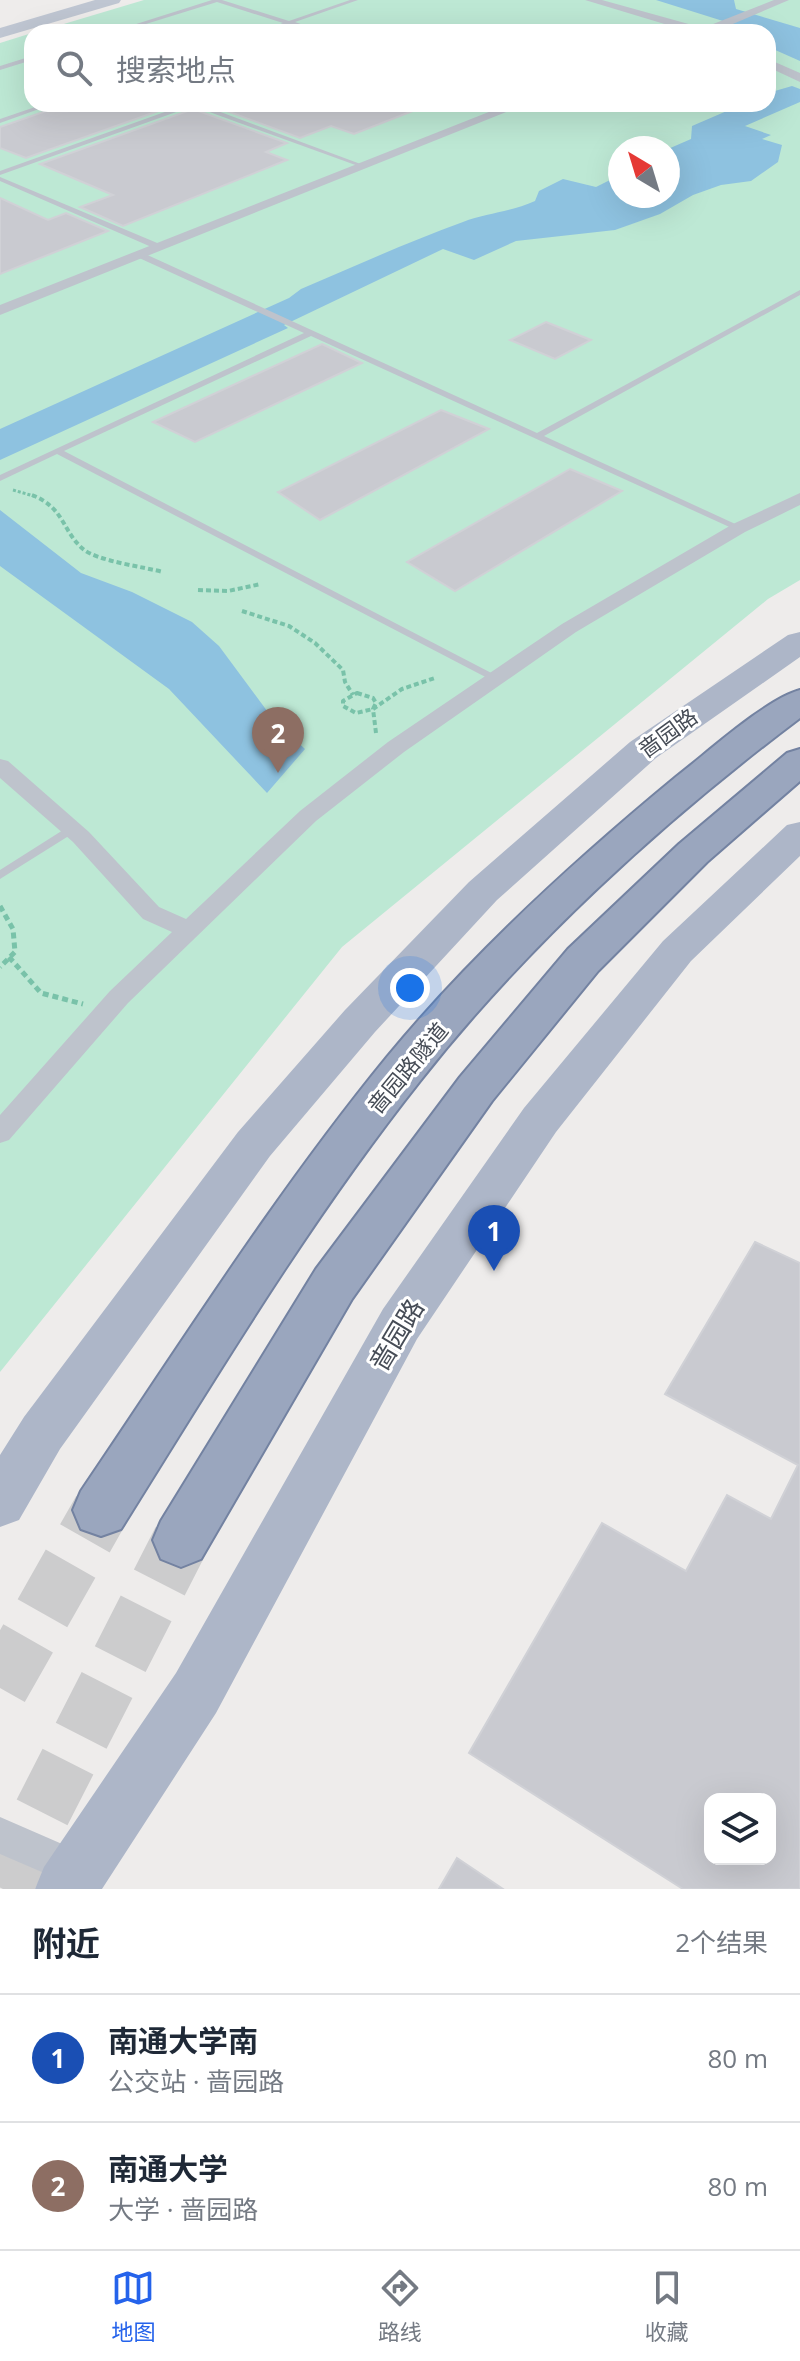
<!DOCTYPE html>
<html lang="zh">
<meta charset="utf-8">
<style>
:root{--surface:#fff;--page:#f6f6f7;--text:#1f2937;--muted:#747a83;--line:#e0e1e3;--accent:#2563eb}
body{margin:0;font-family:"Open Sans","Noto Sans SC",sans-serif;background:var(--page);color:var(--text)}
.controls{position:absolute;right:24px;bottom:24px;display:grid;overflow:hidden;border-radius:16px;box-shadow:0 8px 32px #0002}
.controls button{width:72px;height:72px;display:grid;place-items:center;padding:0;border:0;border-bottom:2px solid var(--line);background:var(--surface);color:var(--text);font:40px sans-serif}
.compass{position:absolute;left:608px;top:136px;width:72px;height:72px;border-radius:50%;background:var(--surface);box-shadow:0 8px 32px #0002;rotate:322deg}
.you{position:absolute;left:410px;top:988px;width:28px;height:28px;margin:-20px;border:6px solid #fff;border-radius:50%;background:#1a73e8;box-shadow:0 0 0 12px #1a73e833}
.badge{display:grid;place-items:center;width:52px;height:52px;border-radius:50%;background:var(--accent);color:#fff;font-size:26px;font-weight:700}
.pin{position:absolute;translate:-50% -66px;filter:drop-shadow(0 2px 4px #0008)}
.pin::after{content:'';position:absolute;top:42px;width:28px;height:24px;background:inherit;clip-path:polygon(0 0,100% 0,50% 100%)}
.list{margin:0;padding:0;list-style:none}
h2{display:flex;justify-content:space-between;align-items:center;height:104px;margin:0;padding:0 32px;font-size:34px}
h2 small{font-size:26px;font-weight:400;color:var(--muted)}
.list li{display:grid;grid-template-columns:52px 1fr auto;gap:24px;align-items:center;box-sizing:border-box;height:128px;padding:0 32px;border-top:2px solid var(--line)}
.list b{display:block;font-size:30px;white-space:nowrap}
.list p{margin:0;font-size:26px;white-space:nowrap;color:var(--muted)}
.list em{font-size:26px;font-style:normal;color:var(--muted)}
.icon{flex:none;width:44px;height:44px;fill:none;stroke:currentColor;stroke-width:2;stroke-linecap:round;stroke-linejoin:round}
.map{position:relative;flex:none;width:800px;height:1889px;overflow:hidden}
.search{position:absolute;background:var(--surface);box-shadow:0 8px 32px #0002;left:24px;right:24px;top:24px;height:88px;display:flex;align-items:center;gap:20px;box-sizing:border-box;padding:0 28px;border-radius:24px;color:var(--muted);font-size:30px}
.sheet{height:360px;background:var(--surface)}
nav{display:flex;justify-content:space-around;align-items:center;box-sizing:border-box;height:112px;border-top:2px solid var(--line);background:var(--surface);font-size:22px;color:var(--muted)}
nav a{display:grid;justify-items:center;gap:4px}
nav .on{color:var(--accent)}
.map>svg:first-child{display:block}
.green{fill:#bde8d4;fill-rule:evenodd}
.water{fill:#8ec2e0}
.building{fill:#c9cad0;stroke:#d0d1d6;stroke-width:2;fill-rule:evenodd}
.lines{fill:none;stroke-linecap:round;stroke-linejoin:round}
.trunk-tunnel{stroke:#cccccd;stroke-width:57;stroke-dasharray:57 29;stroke-linecap:butt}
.trunk-casing{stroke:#7382a1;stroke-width:4}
.path-far2{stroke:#79c2a9;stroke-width:3;stroke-dasharray:3 2;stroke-linecap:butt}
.path-far1{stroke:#79c2a9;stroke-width:4;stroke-dasharray:5 3;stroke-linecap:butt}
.path{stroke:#79c2a9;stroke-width:5;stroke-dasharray:6 4;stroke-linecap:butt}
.service{fill:#bec3cc;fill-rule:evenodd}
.minor{fill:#bec3cc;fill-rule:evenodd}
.secondary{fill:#bfc6d2;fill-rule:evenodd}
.primary{fill:#adb6c8;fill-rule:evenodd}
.trunk{fill:#9aa6be;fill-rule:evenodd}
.labels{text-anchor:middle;stroke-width:6;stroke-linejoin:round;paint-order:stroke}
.street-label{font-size:22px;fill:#464c56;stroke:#fff}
.near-street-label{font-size:26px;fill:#464c56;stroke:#fff}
</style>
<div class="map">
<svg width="800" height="1889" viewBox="0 0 800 1889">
<rect width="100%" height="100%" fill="#eeeceb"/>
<path class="green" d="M144,0H800V580L768,599L342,947L0,1372V43L32,33V104H768V32H37ZM620,148H668V196H620Z"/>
<path class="water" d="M656,0H734L736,9L800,28V61L773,49L768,43V32H758Z
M792,86L800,89V102L745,126L771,135L762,139L782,145L778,162L751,181L721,185L693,195L660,214L615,230L516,241L474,260L443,249L284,325L288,328L0,460V429L289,298L301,289C355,266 408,242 463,222C487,213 511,212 535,201L539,191L563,179L596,187L620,175V196H668V149L691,139L692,126L743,104H768V93Z
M0,510L81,573L132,592L192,622L219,646L273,719L305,749L267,793L169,689L0,566Z"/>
<path class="building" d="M66,104H178L26,158L0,148V127Z
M208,104H428V105L354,134L331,126L300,138Z
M193,109L287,143L266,152L287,160L123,226L80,207L113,195L40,164Z
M0,198L48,220L66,213L108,231L0,274Z
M546,322L591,340L555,359L510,340Z
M322,344L362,363L195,442L153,422Z
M441,410L489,429L320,520L278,492Z
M570,469L622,491L455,591L407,562Z
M755,1242L800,1263V1889H683L469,1753L602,1523L686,1571L727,1495L771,1519L798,1465L665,1394ZM710,1799H770V1859H710Z
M457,1858L503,1889H439Z"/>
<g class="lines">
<path class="trunk-tunnel" d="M0,1688L101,1510
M3,1889L181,1540"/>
<defs>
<path id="trunk" d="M800,690V718C663,821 526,946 420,1081C309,1221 216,1377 121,1529L101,1536L81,1529L73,1510L81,1491C180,1345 275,1194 387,1057C471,955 575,860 677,776C707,753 766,699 800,690Z
M800,749V781L707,862L598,971L492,1101L352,1299L201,1559L181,1567L161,1559L153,1540L161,1521L316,1269L460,1077L568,949L679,844L787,753Z"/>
</defs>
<use href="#trunk" class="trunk-casing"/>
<path class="path-far2" d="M13,490L37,497"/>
<path class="path-far1" d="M32,495C65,508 62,531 83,549C97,561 144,567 163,572
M198,590L228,591L261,584
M242,611L289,626L315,643L343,670L345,682L353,695
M357,693L373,698L376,703L373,709L356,713L343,706V701Z
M376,733L373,709L402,689L435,678"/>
<path class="path" d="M0,906L13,929L15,952L0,967
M9,957L41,993L83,1004"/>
<path class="service" d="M212,0H222L289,21L350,0H358L295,22L323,32C311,32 302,25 290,25C280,24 269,32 258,32L283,23L217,2L120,32H111Z
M32,56V60L0,70V66Z
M44,104H53L0,123V119Z
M187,104H199L366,166L361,167L193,106L0,175V171Z
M0,177L162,245L163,247L156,249L0,181Z
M137,253H143L537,433L800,290V295L544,436L744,528L742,530H736L311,336L64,451L501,678L502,680L497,683L57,454L0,481V475L304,333L137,257Z
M71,825L77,829L75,832L0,879V870Z"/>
<path class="minor" d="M585,0H602L703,28L774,0H789L714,32H691Z
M768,59L800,73V82L768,67Z
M509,104H526L0,315V305Z
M800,493V505L745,532L576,632L404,752L316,821L128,1003L9,1140L0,1143V1115L110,991L172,932L143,919L73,842L0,778V759L8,761L89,832L159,907L186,919L300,811L388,742L562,624L733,524Z
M0,1817L92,1857L97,1870L92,1883L79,1888L0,1854Z"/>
<path class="secondary" d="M95,0H121L119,3L0,38V28Z"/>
<path class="primary" d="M800,632V657L656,758L497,900L375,1032L270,1156L60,1449L19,1520L0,1527V1455L24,1417L238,1132L345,1010L469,882L630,742L788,635Z
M800,822V856L691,961L556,1132L417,1339L216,1713L102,1889H35L44,1867L176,1673L383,1309L524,1108L663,941L787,825Z"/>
<use href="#trunk" class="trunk"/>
</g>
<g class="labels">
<g class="street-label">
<text transform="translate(668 733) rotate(-36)" y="8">啬园路</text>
<text transform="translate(408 1068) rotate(-50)" y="8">啬园路隧道</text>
</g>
<g class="near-street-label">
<text transform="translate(397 1335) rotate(-59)" y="9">啬园路</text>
</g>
</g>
</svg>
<div class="controls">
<button><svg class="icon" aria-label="layers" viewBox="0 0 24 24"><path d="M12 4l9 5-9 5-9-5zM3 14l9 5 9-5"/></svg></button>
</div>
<svg class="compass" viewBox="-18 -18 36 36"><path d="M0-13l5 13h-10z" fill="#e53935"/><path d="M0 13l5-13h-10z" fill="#747a83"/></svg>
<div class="you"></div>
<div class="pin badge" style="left:494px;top:1271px;background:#1a4fb4">1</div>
<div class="pin badge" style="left:278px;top:773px;background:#8d6e63">2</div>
<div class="search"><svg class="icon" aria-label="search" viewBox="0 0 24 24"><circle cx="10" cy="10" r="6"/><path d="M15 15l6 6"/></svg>搜索地点</div>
</div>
<section class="sheet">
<h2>附近<small>2个结果</small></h2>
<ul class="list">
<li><span class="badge" style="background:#1a4fb4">1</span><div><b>南通大学南</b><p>公交站 · 啬园路</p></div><em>80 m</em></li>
<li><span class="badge" style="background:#8d6e63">2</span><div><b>南通大学</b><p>大学 · 啬园路</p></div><em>80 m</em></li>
</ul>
</section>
<nav>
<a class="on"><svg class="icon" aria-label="map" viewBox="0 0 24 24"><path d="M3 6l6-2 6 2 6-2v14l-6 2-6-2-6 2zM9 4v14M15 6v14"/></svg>地图</a>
<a><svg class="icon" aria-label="directions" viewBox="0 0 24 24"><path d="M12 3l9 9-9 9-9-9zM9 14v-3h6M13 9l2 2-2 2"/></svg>路线</a>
<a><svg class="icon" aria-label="saved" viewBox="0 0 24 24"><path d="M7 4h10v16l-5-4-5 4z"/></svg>收藏</a>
</nav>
